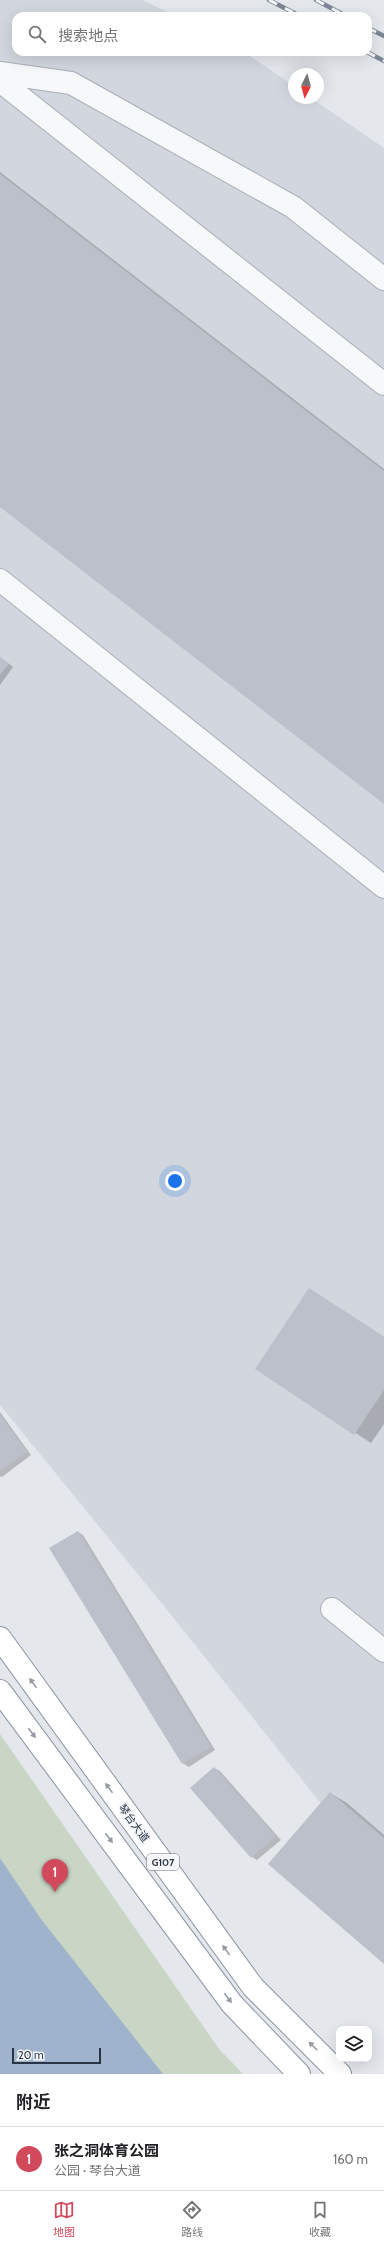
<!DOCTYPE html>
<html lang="zh">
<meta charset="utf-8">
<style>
:root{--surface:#fff;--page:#f2f2f2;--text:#202124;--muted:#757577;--line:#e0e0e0;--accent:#d1495b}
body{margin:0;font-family:Cabin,"Noto Sans SC",sans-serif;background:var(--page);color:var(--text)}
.controls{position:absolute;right:12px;bottom:12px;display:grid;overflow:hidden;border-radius:8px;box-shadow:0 4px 16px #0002}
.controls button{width:36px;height:36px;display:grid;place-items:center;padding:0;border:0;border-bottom:1px solid var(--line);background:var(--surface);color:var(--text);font:20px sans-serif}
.compass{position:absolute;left:288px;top:68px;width:36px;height:36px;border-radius:50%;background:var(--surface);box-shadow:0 4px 16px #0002;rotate:186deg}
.scale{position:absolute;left:12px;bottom:10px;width:89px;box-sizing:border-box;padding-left:4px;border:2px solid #2b3445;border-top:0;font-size:11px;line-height:14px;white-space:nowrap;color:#2b3445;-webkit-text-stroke:3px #f4f6f9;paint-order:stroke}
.you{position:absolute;left:175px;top:1181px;width:14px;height:14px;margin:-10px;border:3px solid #fff;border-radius:50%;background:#1a73e8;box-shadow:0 0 0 6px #1a73e833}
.badge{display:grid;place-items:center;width:26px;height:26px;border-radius:50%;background:var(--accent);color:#fff;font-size:13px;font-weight:700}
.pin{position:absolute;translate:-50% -33px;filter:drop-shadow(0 1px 2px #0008)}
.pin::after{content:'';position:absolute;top:21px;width:14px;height:12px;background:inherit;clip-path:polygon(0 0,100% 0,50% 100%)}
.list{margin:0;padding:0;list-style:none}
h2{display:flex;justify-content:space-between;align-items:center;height:52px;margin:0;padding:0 16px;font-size:17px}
h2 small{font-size:13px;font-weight:400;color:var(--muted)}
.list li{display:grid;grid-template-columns:26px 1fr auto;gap:12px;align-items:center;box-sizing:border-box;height:64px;padding:0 16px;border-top:1px solid var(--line)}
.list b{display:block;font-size:15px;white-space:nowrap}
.list p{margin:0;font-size:13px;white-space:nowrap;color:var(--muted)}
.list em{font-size:13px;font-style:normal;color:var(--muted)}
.icon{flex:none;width:22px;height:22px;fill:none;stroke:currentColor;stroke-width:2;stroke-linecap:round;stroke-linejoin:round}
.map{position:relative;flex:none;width:384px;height:2074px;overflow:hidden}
.search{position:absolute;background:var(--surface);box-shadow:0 4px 16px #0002;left:12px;right:12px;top:12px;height:44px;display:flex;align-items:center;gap:10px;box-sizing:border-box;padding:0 14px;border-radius:12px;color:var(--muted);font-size:15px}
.sheet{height:116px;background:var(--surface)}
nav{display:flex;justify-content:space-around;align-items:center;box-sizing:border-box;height:56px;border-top:1px solid var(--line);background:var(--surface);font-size:11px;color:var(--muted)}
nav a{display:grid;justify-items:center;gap:2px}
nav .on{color:var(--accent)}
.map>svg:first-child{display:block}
.built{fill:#d2d6de}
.green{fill:#c9d6c5}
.water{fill:#9fb4cc}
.shadow{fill:#0003}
.building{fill:#bbc0ca}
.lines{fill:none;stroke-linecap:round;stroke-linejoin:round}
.street-casing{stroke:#a9aeb7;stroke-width:24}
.highway-casing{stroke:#8b94a3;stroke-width:24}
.street{stroke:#f7f8fa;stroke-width:22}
.highway{stroke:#fff;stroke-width:22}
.rail-casing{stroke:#7d8696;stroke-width:4.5}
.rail{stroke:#f4f6f9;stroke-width:3;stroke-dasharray:9;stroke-linecap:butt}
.oneway{fill:#959aa2}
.labels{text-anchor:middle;stroke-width:4;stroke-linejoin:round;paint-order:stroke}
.shield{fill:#f4f6f9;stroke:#676e7b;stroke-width:1}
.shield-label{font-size:10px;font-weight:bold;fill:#2b3445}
.street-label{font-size:11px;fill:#2b3445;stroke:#f4f6f9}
</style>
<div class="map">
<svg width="384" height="2074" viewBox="0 0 384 2074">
<rect width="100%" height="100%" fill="#e4e7ec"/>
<path class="built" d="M0,0H143L175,16H16V52H244L294,86V98H311L384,148V1883L172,1616L0,1405Z"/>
<path class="green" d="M0,1734L219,2049L243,2074H0Z"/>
<path class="water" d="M0,1858L41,1919L163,2074H0Z"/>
<path class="shadow" d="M0,172L384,469V803L0,506Z
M0,657L13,667L0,685Z
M310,1289L384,1337V1424L371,1443L257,1369Z
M0,1412L31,1455L2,1477L0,1476Z
M78,1532L83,1535L215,1750L189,1767L183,1763L51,1548Z
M214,1768L220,1771L281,1840L257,1860L252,1857Z
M330,1793L347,1803L384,1835V1962Z"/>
<path class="building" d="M0,174L384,471V804L0,507Z
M0,657L9,664L0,675Z
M309,1288L384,1337V1390L354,1435L255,1369Z
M0,1415L27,1452L0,1471Z
M78,1531L211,1747L182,1764L49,1548Z
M214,1767L276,1836L251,1858L190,1788Z
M330,1792L384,1838V1964L268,1864Z"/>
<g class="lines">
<defs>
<path id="street" d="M0,73L71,83L293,207L384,279
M0,81L384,384
M0,580L384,887
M332,1609L384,1651"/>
<path id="highway" d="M0,1638L253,1987L340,2074
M0,1691L232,2004L299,2074"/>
</defs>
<use href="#street" class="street-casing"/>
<use href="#highway" class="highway-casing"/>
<use href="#street" class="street"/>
<use href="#highway" class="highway"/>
<defs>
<path id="rail" d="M269,0L300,16
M316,0L346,16
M368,28L384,36
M367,52L384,61"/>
</defs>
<use href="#rail" class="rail-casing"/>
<use href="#rail" class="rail"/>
</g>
<defs><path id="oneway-solid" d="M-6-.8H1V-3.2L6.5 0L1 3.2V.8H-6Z"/></defs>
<g class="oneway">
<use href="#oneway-solid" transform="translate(33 1683) rotate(-126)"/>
<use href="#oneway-solid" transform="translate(32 1733) rotate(53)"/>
<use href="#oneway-solid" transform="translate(109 1788) rotate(-126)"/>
<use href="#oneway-solid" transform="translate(109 1838) rotate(53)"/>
<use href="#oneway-solid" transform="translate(226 1950) rotate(-126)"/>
<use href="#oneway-solid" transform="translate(228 1998) rotate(53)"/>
<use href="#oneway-solid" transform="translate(313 2046) rotate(-135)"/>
</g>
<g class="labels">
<rect class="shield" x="147" y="1854" width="32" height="16" rx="3"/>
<g class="shield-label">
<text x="163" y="1866">G107</text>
</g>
<g class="street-label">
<text transform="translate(134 1823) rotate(54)" y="4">琴台大道</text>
</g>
</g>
</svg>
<div class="controls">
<button><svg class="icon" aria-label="layers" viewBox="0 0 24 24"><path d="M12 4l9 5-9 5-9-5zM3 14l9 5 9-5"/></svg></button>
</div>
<svg class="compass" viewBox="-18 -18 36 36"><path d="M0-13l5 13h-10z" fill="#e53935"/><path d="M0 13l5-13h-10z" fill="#757577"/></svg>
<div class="scale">20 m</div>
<div class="you"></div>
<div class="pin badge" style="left:55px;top:1892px">1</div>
<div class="search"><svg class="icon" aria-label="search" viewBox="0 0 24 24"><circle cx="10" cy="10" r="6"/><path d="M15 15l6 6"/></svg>搜索地点</div>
</div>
<section class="sheet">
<h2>附近<small></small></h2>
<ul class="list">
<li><span class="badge">1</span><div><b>张之洞体育公园</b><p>公园 · 琴台大道</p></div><em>160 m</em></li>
</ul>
</section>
<nav>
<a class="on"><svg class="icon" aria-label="map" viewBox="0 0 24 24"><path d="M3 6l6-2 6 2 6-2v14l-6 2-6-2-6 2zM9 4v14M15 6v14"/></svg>地图</a>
<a><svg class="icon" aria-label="directions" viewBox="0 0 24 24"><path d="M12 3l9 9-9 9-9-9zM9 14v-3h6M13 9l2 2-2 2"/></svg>路线</a>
<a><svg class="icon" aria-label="saved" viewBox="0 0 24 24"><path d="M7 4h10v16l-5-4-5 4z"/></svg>收藏</a>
</nav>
